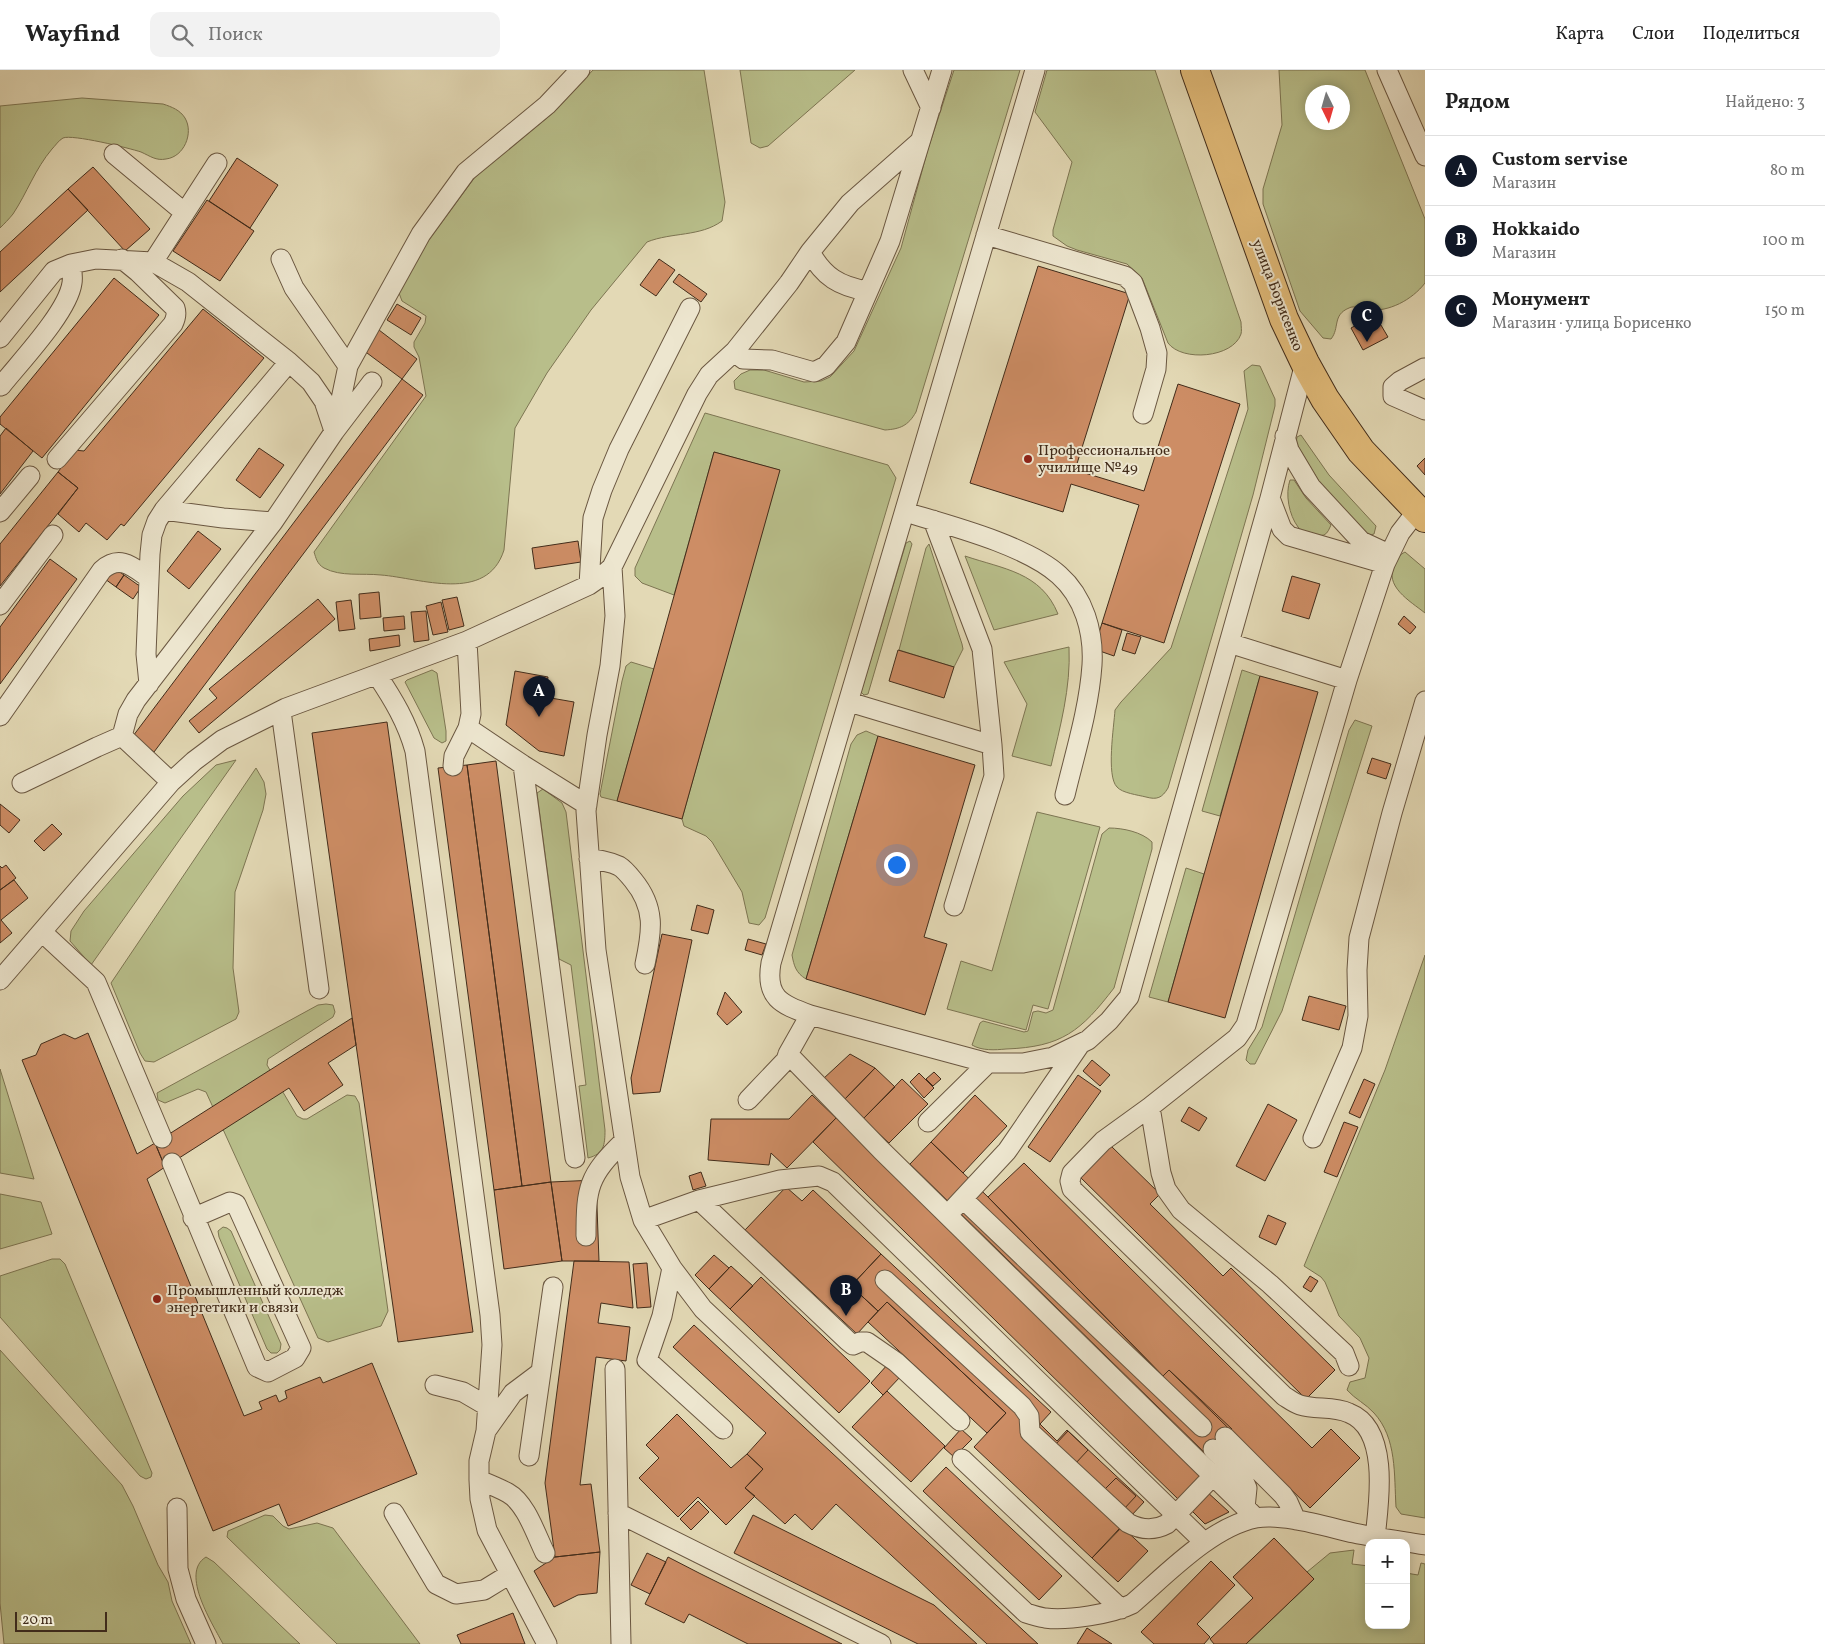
<!DOCTYPE html>
<html lang="ru">
<meta charset="utf-8">
<style>
:root{--surface:#fff;--page:#f2f2f2;--text:#222;--muted:#767676;--line:#e0e0e0;--accent:#111827}
body{margin:0;font-family:Vollkorn,serif;background:var(--page);color:var(--text)}
.controls{position:absolute;right:15px;bottom:15px;display:grid;overflow:hidden;border-radius:10px;box-shadow:0 2px 12px #0003}
.controls button{width:45px;height:45px;display:grid;place-items:center;padding:0;border:0;border-bottom:1px solid var(--line);background:var(--surface);color:var(--text);font:25px sans-serif}
.compass{position:absolute;left:1305px;top:15px;width:45px;height:45px;border-radius:50%;background:var(--surface);box-shadow:0 2px 12px #0003;rotate:175deg}
.scale{position:absolute;left:15px;bottom:12px;width:92px;box-sizing:border-box;padding-left:5px;border:2px solid #422c1a;border-top:0;font-size:14px;line-height:18px;white-space:nowrap;color:#422c1a;-webkit-text-stroke:4px #ede6cf;paint-order:stroke}
.you{position:absolute;left:896px;top:794px;width:18px;height:18px;margin:-12px;border:4px solid #fff;border-radius:50%;background:#1a73e8;box-shadow:0 0 0 8px #1a73e833}
.badge{display:grid;place-items:center;width:32px;height:32px;border-radius:50%;background:var(--accent);color:#fff;font-size:16px;font-weight:700}
.pin{position:absolute;translate:-50% -41px;filter:drop-shadow(0 1px 2px #0008)}
.pin::after{content:'';position:absolute;top:26px;width:18px;height:15px;background:inherit;clip-path:polygon(0 0,100% 0,50% 100%)}
.list{margin:0;padding:0;list-style:none}
h2{display:flex;justify-content:space-between;align-items:center;height:65px;margin:0;padding:0 20px;font-size:21px}
h2 small{font-size:16px;font-weight:400;color:var(--muted)}
.list li{display:grid;grid-template-columns:32px 1fr auto;gap:15px;align-items:center;box-sizing:border-box;height:70px;padding:0 20px;border-top:1px solid var(--line)}
.list b{display:block;font-size:19px;white-space:nowrap}
.list p{margin:0;font-size:16px;white-space:nowrap;color:var(--muted)}
.list em{font-size:16px;font-style:normal;color:var(--muted)}
.icon{flex:none;width:28px;height:28px;fill:none;stroke:currentColor;stroke-width:2;stroke-linecap:round;stroke-linejoin:round}
.map{position:relative;flex:none;width:1425px;height:1574px;overflow:hidden}
header{display:flex;align-items:center;gap:30px;box-sizing:border-box;height:70px;padding:0 25px;background:var(--surface);border-bottom:1px solid var(--line)}
header strong{font-size:24px}
nav{display:flex;gap:28px;margin-inline-start:auto;font-size:18px}
.search{width:350px;height:45px;background:var(--page);display:flex;align-items:center;gap:12px;box-sizing:border-box;padding:0 18px;border-radius:10px;color:var(--muted);font-size:19px}
main{display:flex}
aside{flex:1;background:var(--surface)}
.map>svg:first-child{display:block}
.green{fill:#b8be8a;stroke:#7d7552;fill-rule:evenodd}
.building{fill:#cd8d65;stroke:#422c1a}
.lines{fill:none;stroke-linecap:round;stroke-linejoin:round}
.lane-casing{stroke:#6a5741;stroke-width:21}
.primary-casing{stroke:#422c1a;stroke-width:30}
.lane{stroke:#ede6cf;stroke-width:19}
.primary{stroke:#e2bc7a;stroke-width:28}
.poi-dot{fill:#8f2418;stroke:#ede6cf;stroke-width:2}
.labels{text-anchor:middle;stroke-width:4;stroke-linejoin:round;paint-order:stroke}
.street-label{font-size:15px;fill:#422c1a;stroke:#ede6cf}
.poi-label{font-size:15px;fill:#422c1a;stroke:#ede6cf;text-anchor:start}
</style>
<header>
<strong>Wayfind</strong>
<div class="search"><svg class="icon" aria-label="search" viewBox="0 0 24 24"><circle cx="10" cy="10" r="6"/><path d="M15 15l6 6"/></svg>Поиск</div>
<nav><a>Карта</a><a>Слои</a><a>Поделиться</a></nav>
</header>
<main>
<div class="map">
<svg width="1425" height="1574" viewBox="0 0 1425 1574">
<rect width="100%" height="100%" fill="#e3d9b5"/>
<filter id="stains"><feTurbulence type="fractalNoise" baseFrequency=".004" numOctaves="4"/><feColorMatrix values="0 0 0 0 .2 0 0 0 0 .09 0 0 0 0 .02 0 0 0 .5 -.17"/></filter>
<radialGradient id="worn" r=".72"><stop offset=".6" stop-color="#630" stop-opacity="0"/><stop offset="1" stop-color="#630" stop-opacity=".3"/></radialGradient>
<path class="green" d="M593,0H704L725,132L722,151C700,167 672,162 647,172L591,240L547,303L515,358L504,480C487,534 420,508 381,505C362,503 341,507 324,498C317,494 316,488 314,482L426,326L419,287L414,277V272L425,253L426,246L402,231L399,223L428,171L475,107L554,42Z
M740,0H855L768,76L760,78L751,73Z
M954,0H1020L916,342C908,356 900,359 885,360L735,319L734,311L741,304L750,300H764L804,312L821,311L830,307L854,281L901,178L928,79Z
M1047,0H1155L1241,252C1241,256 1242,261 1241,264C1233,288 1182,292 1168,273L1142,208L1127,194L1077,180L1067,176L1053,166V160L1072,92L1035,42Z
M1279,0H1365L1425,149V213C1412,230 1389,242 1368,240C1362,239 1354,235 1349,238C1332,245 1340,258 1331,269L1323,268L1300,241L1263,134V119L1282,55ZM1312,22H1342V52H1312Z
M82,28L163,34C172,37 180,40 185,48C194,63 184,87 166,89C156,91 150,86 141,82C129,78 72,64 63,68C59,70 55,76 52,79C35,99 27,123 13,144C9,149 4,154 0,158V36Z
M1252,295L1260,296L1275,329V336L1253,425L1168,718C1162,728 1157,730 1146,727C1138,725 1122,723 1117,717C1106,706 1114,656 1115,640L1121,632L1171,578L1248,339L1244,301Z
M705,343L888,395L896,408L765,848L759,855L749,853L742,822L712,772L706,766L684,756L682,749L779,400L714,382L674,525L642,513L635,506V498Z
M1301,365L1329,405L1376,456L1374,464L1370,465L1363,462L1320,413L1296,373L1297,367Z
M1290,410H1294L1306,428L1331,455C1329,459 1328,463 1324,465C1318,467 1301,462 1298,457C1289,445 1285,424 1290,410Z
M910,471L912,474L868,624L864,625L861,622L906,473Z
M929,474L962,574L963,579L954,597L899,580L926,478Z
M1405,482L1425,499V543C1410,531 1383,516 1395,494C1398,489 1399,485 1405,482Z
M965,486C1003,499 1041,502 1058,544L994,560Z
M1069,577C1071,618 1060,657 1051,696L1012,686L1027,634L1004,592Z
M631,592L654,599L617,731L601,727L600,724L622,611L626,596Z
M432,600L437,603L446,661V671L442,673L434,668L405,612L407,610Z
M1242,600L1260,606L1220,746L1202,741Z
M1355,650L1372,656L1282,941L1255,994H1250L1246,990L1248,980L1262,957L1349,660Z
M866,661L878,666L806,909C796,903 794,896 792,885L851,674L857,665Z
M236,690L91,895L70,871L71,861L84,841L183,726L216,695Z
M256,698L264,712L266,724L263,740L235,822L233,898L239,942L236,949L154,992L145,991L140,983L111,913Z
M543,719L562,733L566,742L605,1060C605,1075 604,1084 588,1088L579,1016L586,1015L571,895L559,889L537,723Z
M1037,742L1100,757L1048,939L1033,935L1026,960L947,939L961,891L992,901Z
M1109,758C1123,758 1142,762 1152,772V779L1114,918C1081,961 1062,977 1006,979C995,980 982,981 972,975L980,953L983,951L1024,962L1028,961L1033,942L1038,941L1046,943L1053,940L1102,764Z
M1186,798L1204,804L1168,932L1149,927Z
M1425,885V1448L1401,1444L1396,1437C1394,1405 1397,1368 1374,1343C1366,1334 1355,1329 1347,1320L1350,1312L1365,1308L1369,1288L1360,1268L1339,1246L1325,1212L1321,1207L1304,1196L1385,1000Z
M326,934L333,935L335,942L333,947L268,989L267,995L297,1046L303,1049H307L347,1025L355,1026L359,1033L388,1241L381,1256L328,1272L318,1268L206,1022L198,1019L165,1033L158,1030L157,1023L318,935Z
M0,999L34,1109L0,1103Z
M0,1124L41,1132L52,1164L0,1179Z
M223,1157L227,1158L231,1161L281,1274L280,1280L277,1283H271L267,1279L219,1167L218,1161Z
M52,1189H60L65,1194L152,1403L151,1407L146,1409L140,1406L0,1247V1206Z
M0,1280L122,1415L133,1436L158,1495L168,1512L172,1531L191,1574H4L0,1533Z
M265,1445L273,1446L283,1456L289,1459L317,1453L333,1458L420,1574H337L227,1467L228,1461Z
M1354,1480L1352,1494L1369,1496V1555H1406V1503L1418,1505L1421,1493L1425,1494V1574H1246L1313,1510L1307,1502L1330,1483Z
M206,1487L214,1492L300,1574H223C214,1556 179,1503 206,1487Z"/>
<path class="building" d="M237,88L278,115L250,158L209,131Z
M93,97L150,159L125,181L68,119Z
M68,119L88,140L0,222V182Z
M207,130L254,161L220,211L173,181Z
M659,189L675,200L656,226L640,215Z
M1038,196L1130,224L1075,400L1144,421L1178,314L1240,334L1164,573L1102,553L1139,435L1071,414L1063,442L970,413Z
M679,204L707,224L701,232L673,212Z
M114,208L159,245L42,388L0,354V347Z
M397,234L421,248L411,265L387,250Z
M203,239L264,288L124,456L121,454L107,470L86,453L79,462L58,444L78,418L58,402L74,380L84,381Z
M1375,245L1388,267L1363,280L1351,258Z
M379,260L417,289L402,309L363,280Z
M402,309L423,325L154,682L133,666Z
M6,358L33,381L0,424V366Z
M259,378L284,395L260,428L236,410Z
M714,382L780,400L682,749L617,731Z
M1425,388V405L1417,396Z
M58,402L78,418L0,516V474Z
M198,461L221,479L189,519L167,501Z
M578,471L581,492L535,499L532,478Z
M50,489L77,509L0,614V557Z
M114,498L124,505L116,517L105,509Z
M124,505L141,517L133,529L116,517Z
M1292,506L1320,514L1309,549L1282,541Z
M379,522L381,547L360,549L359,524Z
M457,527L464,556L449,560L442,530Z
M318,529L335,549L199,663L189,651L217,628L209,619Z
M351,530L355,559L339,561L336,532Z
M441,532L448,562L433,565L426,536Z
M426,541L429,570L414,572L411,542Z
M404,546L405,559L384,561L383,548Z
M1404,546L1416,557L1410,564L1398,554Z
M1102,553L1122,560L1114,586L1094,579Z
M1127,563L1141,567L1135,584L1122,580Z
M399,565L400,576L370,581L369,569Z
M898,580L954,597L944,628L889,611Z
M515,601L548,607L545,627L574,632L564,686L539,681L506,655Z
M1260,606L1318,622L1225,948L1168,932Z
M387,652L473,1262L398,1272L312,663Z
M878,666L975,695L924,867L947,874L925,945L806,909Z
M1372,688L1391,694L1386,709L1367,703Z
M496,691L551,1112L522,1116L467,695Z
M467,695L522,1116L494,1120L438,698Z
M0,734L20,750L9,763L0,755Z
M52,754L62,764L44,781L34,771Z
M6,795L16,808L0,820V796L2,798Z
M14,810L28,828L1,850L12,863L0,873V820Z
M697,835L714,840L708,864L691,860Z
M662,864L692,870L660,1022L633,1024L631,1008Z
M748,869L766,874L762,885L745,880Z
M725,922L742,942L727,955L717,944Z
M1309,926L1346,936L1339,960L1302,950Z
M352,948L356,975L328,993L343,1015L304,1041L289,1018L165,1097L155,1073Z
M88,963L137,1084L155,1073L165,1097L147,1109L244,1346L262,1339L259,1332L276,1325L279,1332L287,1328L285,1321L320,1307L323,1313L372,1293L417,1404L288,1456L279,1434L213,1461L22,990L36,985L41,974L64,964L75,969Z
M850,984L875,998L844,1030L823,1009Z
M1092,990L1110,1005L1100,1016L1083,1001Z
M875,998L895,1017L863,1049L844,1030Z
M934,1002L941,1009L933,1016L926,1009Z
M919,1003L934,1018L924,1028L910,1012Z
M1078,1005L1101,1021L1050,1092L1028,1077Z
M902,1009L928,1034L889,1073L863,1049Z
M1364,1009L1375,1014L1360,1048L1349,1043Z
M812,1025L836,1048L787,1098L771,1083L769,1095L708,1090L711,1049H789Z
M975,1025L1007,1056L963,1103L931,1072Z
M1268,1034L1297,1050L1265,1111L1236,1096Z
M1189,1037L1207,1048L1199,1061L1181,1051Z
M836,1048L1203,1409L1180,1431L813,1072Z
M1344,1052L1358,1057L1337,1107L1324,1102Z
M931,1072L988,1127L1163,1306L1169,1300L1232,1359L1207,1385L910,1094Z
M1110,1075L1160,1124L1150,1134L1223,1206L1231,1198L1335,1300L1306,1329L1079,1106Z
M1024,1093L1312,1378L1331,1359L1360,1388L1310,1438L1169,1300L1163,1306L988,1127Z
M701,1102L706,1116L693,1120L689,1106Z
M596,1110L599,1191H562L551,1112Z
M551,1112L562,1191L504,1199L494,1120Z
M786,1117L802,1131L813,1120L881,1184L851,1216L878,1241L857,1264L745,1160Z
M1268,1145L1286,1153L1276,1175L1259,1167Z
M881,1184L1051,1342L1040,1354L1057,1371L1067,1360L1144,1432L1092,1488L974,1377L1006,1343L887,1232L878,1241L851,1216Z
M714,1185L729,1198L709,1219L695,1205Z
M574,1191L629,1192L633,1238L601,1233L598,1253L630,1257L626,1291L596,1287L580,1415L591,1414L600,1482L555,1487L545,1413Z
M647,1193L651,1237L637,1238L633,1194Z
M731,1196L753,1216L730,1239L709,1219Z
M1310,1206L1318,1211L1311,1222L1303,1217Z
M761,1207L870,1311L839,1343L730,1239Z
M887,1232L1006,1343L987,1363L868,1252Z
M694,1255L1038,1574H987L836,1434L812,1460L795,1444L785,1454L745,1418L763,1399L747,1384L766,1363L673,1277Z
M888,1294L901,1306L883,1325L871,1313Z
M887,1321L945,1376L911,1412L852,1357Z
M677,1344L731,1398L747,1384L763,1399L745,1418L755,1426L726,1455L698,1427L678,1447L639,1408L659,1388L646,1375Z
M961,1359L972,1369L954,1387L944,1378Z
M1068,1361L1088,1380L1075,1394L1055,1375Z
M946,1397L1062,1506L1039,1530L923,1421Z
M1116,1408L1136,1426L1123,1440L1103,1421Z
M1205,1420L1229,1442L1205,1454L1188,1437Z
M698,1431L709,1442L691,1460L680,1449Z
M753,1445L934,1535L977,1574H918L734,1483Z
M1122,1457L1148,1481L1118,1512L1092,1488Z
M1274,1468L1314,1509L1246,1574H1214L1210,1569L1253,1528L1233,1507Z
M600,1482L597,1523L578,1525L554,1537L534,1501L555,1487Z
M647,1483L666,1492L650,1524L631,1515Z
M668,1487L699,1503L842,1574H748L689,1544L684,1553L645,1534Z
M1211,1491L1235,1515L1197,1554L1210,1567L1204,1574H1154L1141,1562Z
M513,1543L525,1574H461L457,1565Z
M1087,1558L1112,1574H1077Z"/>
<g class="lines">
<defs>
<path id="lane" d="M913,0L931,38
M1035,0L771,893C765,928 781,934 810,945L788,984L881,1080L1256,1448
M1387,0L1425,86
M114,84L185,143
M986,165L1125,206L1133,213L1150,258L1157,283L1156,299L1143,344
M281,189L294,218L348,296
M153,192L217,93
M867,221C839,216 824,207 810,182L850,133L918,73
M0,268L54,201L71,194L96,189L153,192L188,212L289,292L311,312L324,331L334,361
M735,281L743,289L772,290L814,302L826,296L846,272L890,171L942,0
M1424,298L1400,311L1393,317V326L1425,340
M1,316C20,292 68,242 72,213C73,207 72,200 71,194
M335,358L348,296L421,164L466,102L547,35L580,0
M1285,366L1289,380L1311,417L1361,471L1389,484
M57,389L173,254C176,248 177,244 175,238L138,202L122,189
M1270,428L1282,459L1289,466L1385,494
M164,440L223,448L273,452
M0,442L30,406
M905,442C948,455 1026,475 1059,505C1084,527 1094,562 1092,595C1089,639 1075,683 1065,725
M933,450L982,579L992,675
M612,497L615,546L610,596L597,665L586,741L596,880L630,1107L643,1150L672,1198L703,1239L1026,1543C1032,1545 1039,1547 1045,1548C1067,1551 1112,1544 1132,1534C1166,1505 1211,1457 1256,1448C1282,1443 1327,1457 1354,1463C1377,1468 1401,1471 1425,1475
M589,515L593,448L602,420L619,379L690,238
M0,535L53,465
M1229,573L1347,610
M377,605C393,629 407,652 415,681L490,1245L492,1275L486,1361
M149,614L146,584L150,484L152,465L157,451L164,440L289,292
M849,632L992,675L994,706L954,836
M281,641L319,919
M0,646L102,500C120,484 133,497 149,508
M468,658L523,695L587,735
M523,695L575,1088
M453,696L454,686L468,658L471,644L467,571
M171,712L122,666L128,644L136,630L273,452L334,362L372,312
M22,713L97,677L122,666
M589,789C599,790 609,791 619,796C624,799 629,805 633,810C656,838 652,861 645,894
M42,862L96,912L162,1068
M0,910L171,712L194,691L222,670L286,638L467,571L589,515L602,506L612,497L697,324L709,305L735,281L789,213L810,182
M810,945L988,993H1023L1053,987L1088,970L1109,951L1129,927L1270,428L1305,293
M748,1030L786,990L788,984
M1150,1037L1103,1071L1072,1103L1070,1111L1072,1119L1284,1326C1289,1329 1294,1333 1300,1335C1316,1340 1333,1336 1349,1343C1390,1359 1379,1433 1375,1467
M928,1052L988,993
M1313,1068L1352,978L1358,946L1357,900L1359,868L1392,743L1425,631
M172,1093L257,1297L268,1302L295,1288L301,1278L236,1134L230,1132L193,1148
M963,1129L1202,1357
M699,1130L848,1271L853,1275L860,1272H867L896,1292L960,1351
M954,1138L1007,1081L1079,976
M643,1150L699,1130L780,1110L819,1106L833,1112L1204,1472
M586,1166C586,1117 588,1106 624,1071
M672,1198L662,1246L647,1290L723,1359
M885,1210L1022,1336L1029,1346L1030,1362L1128,1453C1141,1460 1154,1461 1167,1454L1212,1407
M1349,1296L1344,1283L1270,1214L1181,1140L1166,1119L1161,1103L1150,1037L1237,968L1246,955L1347,610L1385,494L1400,463L1417,441
M615,1299L621,1574
M435,1315L463,1322L487,1336
M1225,1367L1283,1425L1288,1432L1296,1450
M1213,1379L1243,1409L1247,1418L1245,1438
M529,1386L541,1302
M962,1389L1121,1539
M479,1410C489,1414 499,1418 508,1423C526,1433 536,1465 545,1483
M177,1438L178,1499L186,1529L206,1574
M394,1443L436,1514L456,1524L484,1520L510,1504
M618,1443L881,1574
M547,1574L487,1460L480,1429L479,1410V1391L486,1361L513,1323L541,1302L553,1217"/>
<path id="primary" d="M1195,0L1284,249L1305,293L1325,329L1361,381L1425,448"/>
</defs>
<use href="#lane" class="lane-casing"/>
<use href="#primary" class="primary-casing"/>
<use href="#lane" class="lane"/>
<use href="#primary" class="primary"/>
</g>
<g class="poi-dot">
<circle cx="1028" cy="389" r="5"/>
<circle cx="157" cy="1229" r="5"/>
</g>
<g class="labels">
<g class="street-label">
<text transform="translate(1278 225) rotate(69)" y="5">улица Борисенко</text>
</g>
<g class="poi-label">
<text x="1038" y="385">Профессиональное<tspan x="1038" dy="17">училище №49</tspan></text>
<text x="167" y="1225">Промышленный колледж<tspan x="167" dy="17">энергетики и связи</tspan></text>
</g>
</g>
<rect width="100%" height="100%" filter="url(#stains)"/>
<rect width="100%" height="100%" fill="url(#worn)"/>
</svg>
<div class="controls">
<button>+</button>
<button>−</button>
</div>
<svg class="compass" viewBox="-18 -18 36 36"><path d="M0-13l5 13h-10z" fill="#e53935"/><path d="M0 13l5-13h-10z" fill="#767676"/></svg>
<div class="scale">20 m</div>
<div class="you"></div>
<div class="pin badge" style="left:539px;top:647px">A</div>
<div class="pin badge" style="left:846px;top:1246px">B</div>
<div class="pin badge" style="left:1367px;top:272px">C</div>
</div>
<aside>
<h2>Рядом<small>Найдено: 3</small></h2>
<ul class="list">
<li><span class="badge">A</span><div><b>Custom servise</b><p>Магазин</p></div><em>80 m</em></li>
<li><span class="badge">B</span><div><b>Hokkaido</b><p>Магазин</p></div><em>100 m</em></li>
<li><span class="badge">C</span><div><b>Монумент</b><p>Магазин · улица Борисенко</p></div><em>150 m</em></li>
</ul>
</aside>
</main>
